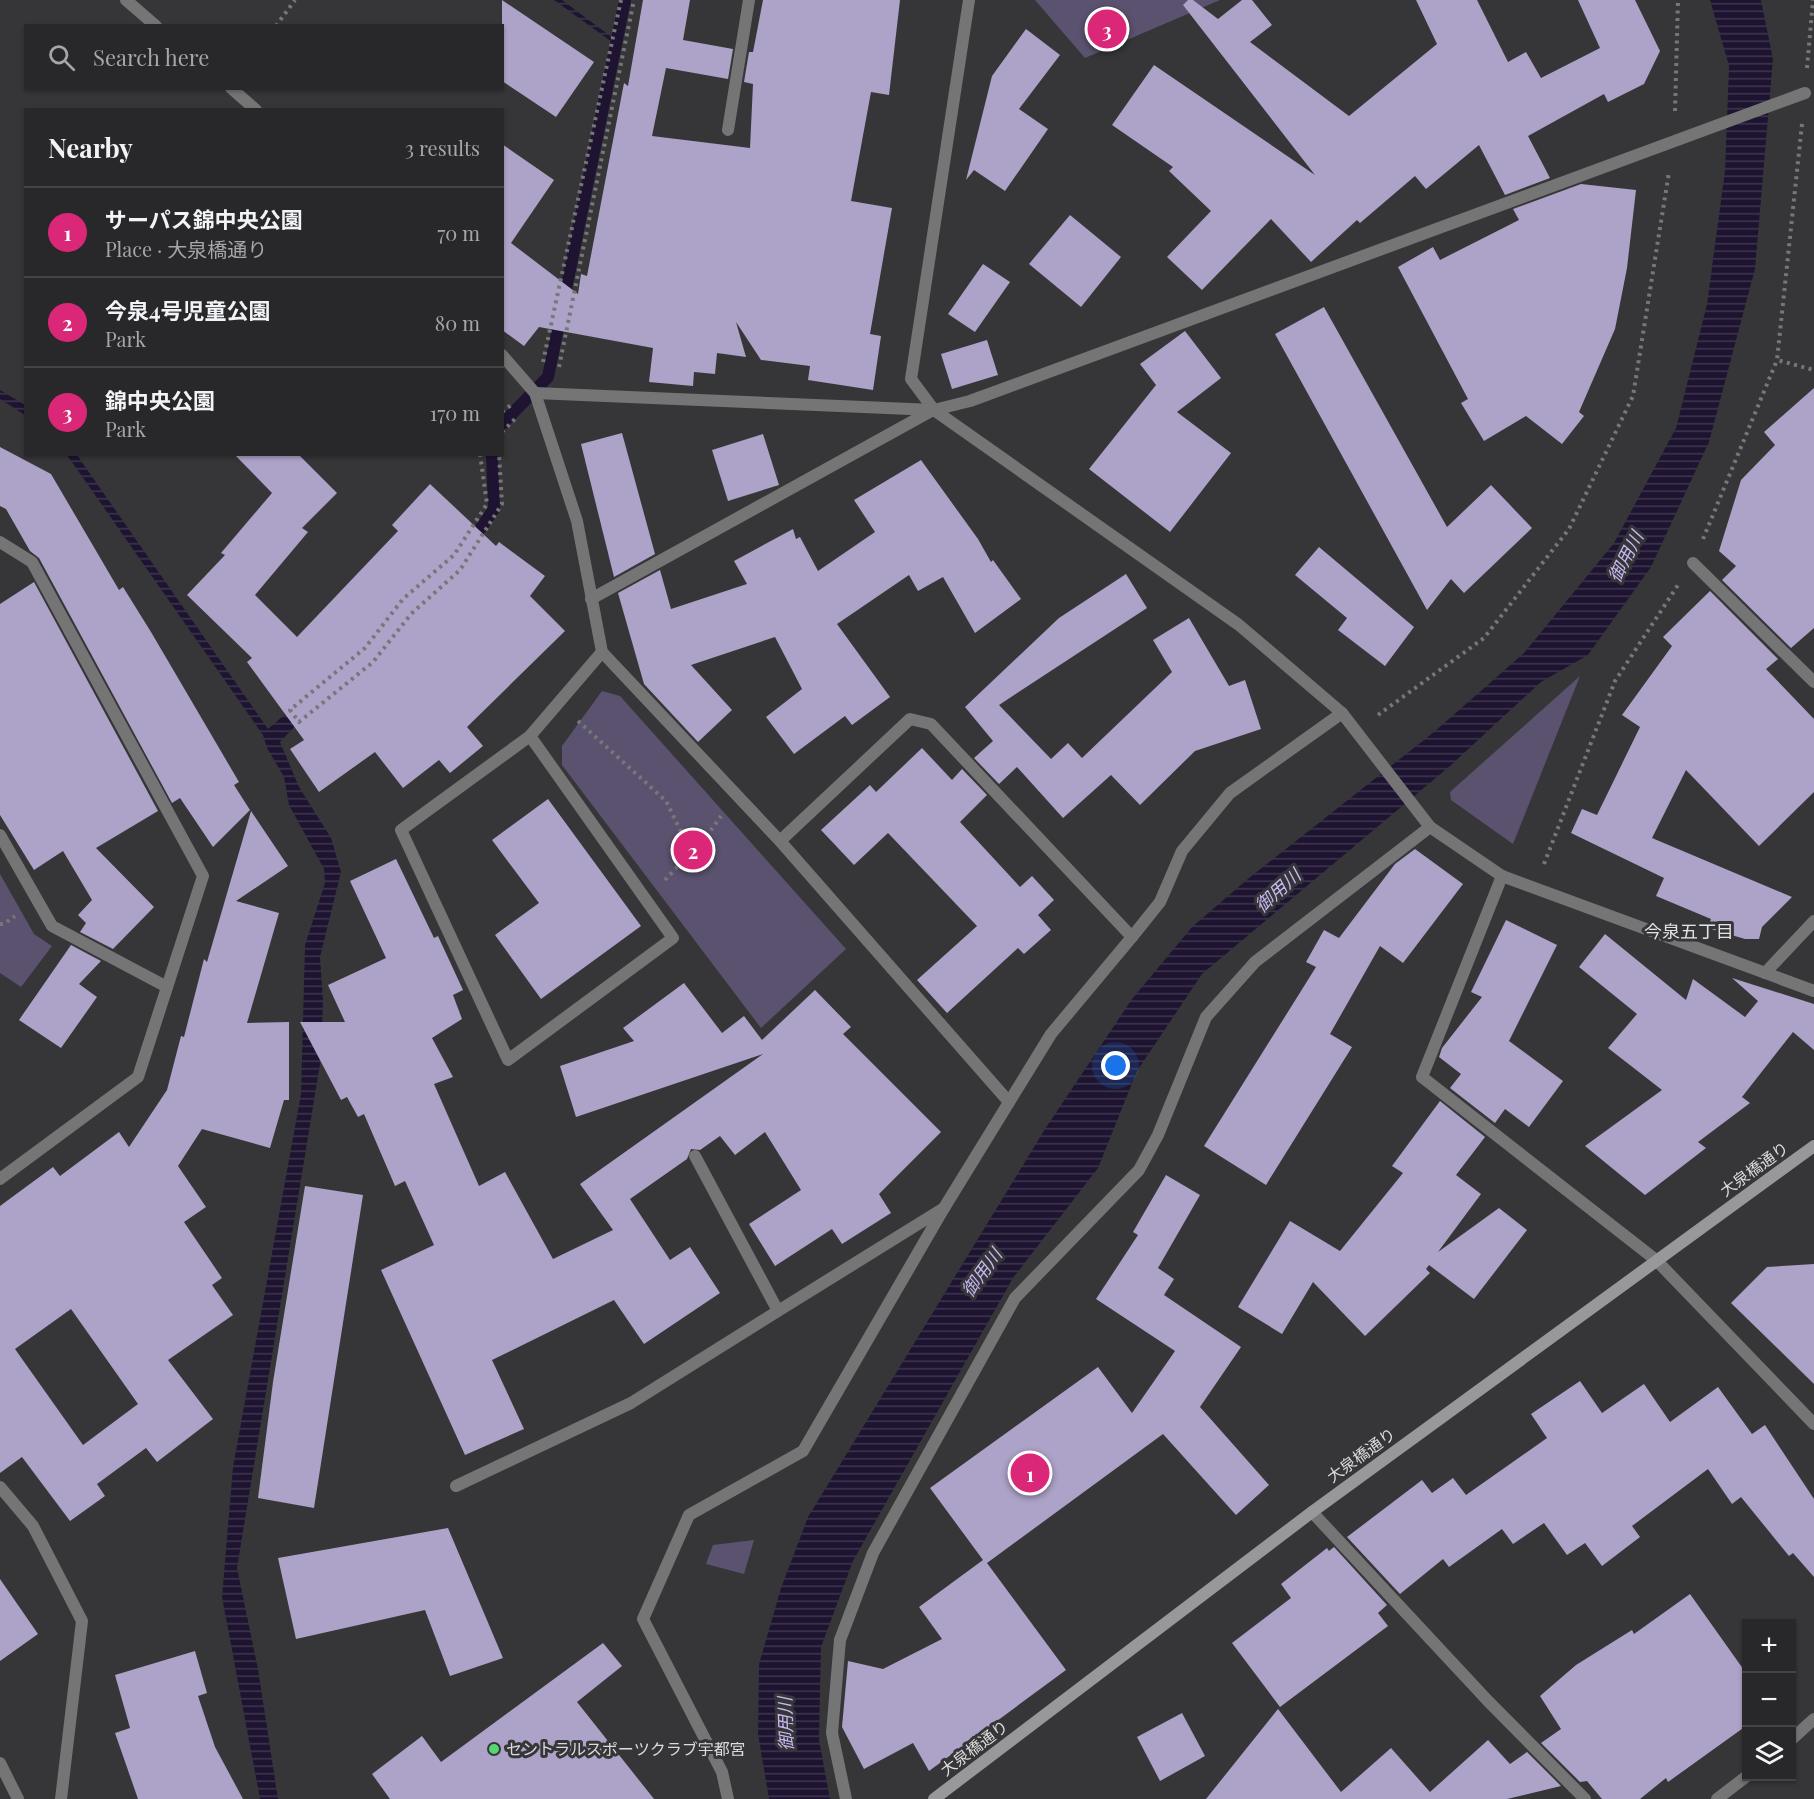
<!DOCTYPE html>
<meta charset="utf-8">
<style>
body{margin:0;font-family:"Playfair Display","Noto Sans JP",serif;background:#303033;color:#f1f3f6}
.controls{position:absolute;right:18px;bottom:18px;display:grid;overflow:hidden;border-radius:0px;box-shadow:0 2px 4px #0004}
.controls button{width:54px;height:54px;display:grid;place-items:center;padding:0;border:0;border-bottom:2px solid #444447;background:#28282b;color:#f1f3f6;font:30px sans-serif}
.you{position:absolute;left:1116px;top:1066px;width:21px;height:21px;margin:-15px;border:4px solid #fff;border-radius:50%;background:#1a73e8;box-shadow:0 0 0 9px #1a73e833}
.badge{display:grid;place-items:center;width:39px;height:39px;border-radius:50%;background:#db2777;color:#fff;font-size:20px;font-weight:700}
.pin{position:absolute;translate:-50% -50%;border:3px solid #fff;box-shadow:0 2px 6px #0006}
.list{margin:0;padding:0;list-style:none}
h2{display:flex;justify-content:space-between;align-items:center;height:78px;margin:0;padding:0 24px;font-size:26px}
h2 small{font-size:20px;font-weight:400;color:#a5a6a9}
.list li{display:grid;grid-template-columns:39px 1fr auto;gap:18px;align-items:center;box-sizing:border-box;height:90px;padding:0 24px;border-top:2px solid #444447}
.list b{display:block;font-size:22px;white-space:nowrap}
.list p{margin:0;font-size:20px;white-space:nowrap;color:#a5a6a9}
.list em{font-size:20px;font-style:normal;color:#a5a6a9}
.icon{flex:none;width:33px;height:33px;fill:none;stroke:currentColor;stroke-width:2;stroke-linecap:round;stroke-linejoin:round}
.map{position:relative;flex:none;width:1814px;height:1799px;overflow:hidden}
.search{position:absolute;background:#28282b;box-shadow:0 2px 4px #0004;left:24px;top:24px;width:480px;height:66px;display:flex;align-items:center;gap:15px;box-sizing:border-box;padding:0 21px;border-radius:0px;color:#a5a6a9;font-size:22px}
.panel{position:absolute;background:#28282b;box-shadow:0 2px 4px #0004;left:24px;top:108px;width:480px;height:348px;border-radius:0px}
.map>svg:first-child{display:block}
</style>
<div class="map">
<svg width="1814" height="1799" viewBox="0 0 1814 1799">
<defs>
<pattern id="water-rules" width="6" height="5" patternUnits="userSpaceOnUse" patternTransform="scale(1.5)"><rect width="6" height="5" fill="#1e1431"/><path d="M0 2.5h6" fill="none" stroke="#3e364e"/></pattern>
</defs>
<rect width="100%" height="100%" fill="#363639"/>
<!-- green -->
<g fill="#5b526f">
<path d="M 1035,0 L 1220,0 L 1085,58 Z"/>
<path d="M 1580,676 L 1513,844 L 1451,800 L 1450,792 Z"/>
<path d="M 602,691 L 620,696 L 846,949 L 761,1028 L 562,765 L 562,746 Z"/>
<path d="M 0,874 L 34,934 L 52,946 L 21,987 L 0,973 Z"/>
<path d="M 754,1540 L 744,1574 L 706,1564 L 713,1545 Z"/>
</g>
<!-- water -->
<g fill="url(#water-rules)">
<path d="M 554,0 L 562,0 L 613,38 L 612,42 Z"/>
<path d="M 1710,0 L 1761,0 L 1773,59 L 1755,269 L 1709,442 L 1651,567 L 1588,655 L 1541,682 L 1450,766 L 1202,974 L 1137,1071 L 1098,1168 L 1013,1278 L 853,1561 L 821,1647 L 819,1740 L 830,1799 L 769,1799 L 758,1734 L 759,1664 L 781,1588 L 808,1517 L 1045,1129 L 1132,999 L 1192,927 L 1249,878 L 1434,732 L 1524,653 L 1614,543 L 1676,428 L 1707,304 L 1725,171 L 1729,66 Z"/>
<path d="M 0,390 L 25,405 L 25,415 L 0,399 Z"/>
<path d="M 67,455 L 77,455 L 268,729 L 290,710 L 299,722 L 280,742 L 299,787 L 331,838 L 341,872 L 320,957 L 323,1000 L 321,1058 L 237,1568 L 258,1669 L 278,1799 L 260,1799 L 222,1597 L 233,1467 L 301,1094 L 305,945 L 325,883 L 324,869 L 289,805 L 284,777 L 267,748 L 263,735 Z"/>
</g>
<g fill="none" stroke-linecap="round" stroke-linejoin="round">
<!-- stream -->
<g stroke="#1e1431" stroke-width="12">
<path d="M 502,424 L 548,377 L 625,0"/>
<path d="M 471,542 L 494,509 L 492,454"/>
</g>
</g>
<!-- building -->
<g fill="#ada2c8" fill-rule="evenodd">
<path d="M 502,0 L 594,62 L 556,117 L 502,81 Z"/>
<path d="M 643,0 L 690,0 L 683,40 L 733,49 L 728,79 L 666,68 L 652,136 L 750,148 L 753,84 L 744,82 L 749,52 L 753,52 L 763,0 L 900,0 L 889,95 L 871,92 L 851,201 L 892,208 L 870,334 L 881,336 L 873,390 L 808,380 L 810,366 L 761,360 L 736,322 L 746,357 L 717,353 L 715,374 L 694,372 L 693,386 L 649,382 L 653,348 L 539,327 L 524,346 L 502,330 L 502,144 L 554,180 L 511,243 L 578,294 L 581,274 L 587,276 L 624,83 L 628,86 Z"/>
<path d="M 1188,0 L 1193,0 L 1218,19 L 1242,0 L 1252,0 L 1272,25 L 1250,42 L 1349,116 L 1437,44 L 1416,0 L 1477,0 L 1508,62 L 1526,52 L 1541,78 L 1600,48 L 1578,0 L 1635,0 L 1660,51 L 1644,84 L 1608,102 L 1604,94 L 1528,136 L 1550,178 L 1505,195 L 1479,145 L 1426,189 L 1415,176 L 1360,223 L 1357,220 L 1311,262 L 1271,219 L 1202,290 L 1167,257 L 1211,211 L 1169,171 L 1173,167 L 1112,125 L 1154,65 L 1315,175 L 1183,5 Z"/>
<path d="M 1026,29 L 1060,55 L 1019,109 L 1048,129 L 1005,191 L 974,170 L 966,180 L 992,76 Z"/>
<path d="M 1581,184 L 1636,190 L 1627,268 L 1615,329 L 1579,412 L 1584,416 L 1562,444 L 1526,416 L 1484,441 L 1461,403 L 1468,399 L 1398,267 L 1433,247 L 1440,260 L 1519,220 L 1513,209 Z"/>
<path d="M 1070,215 L 1121,257 L 1081,307 L 1029,264 Z"/>
<path d="M 983,264 L 1010,282 L 975,332 L 948,314 Z"/>
<path d="M 1324,307 L 1447,527 L 1491,485 L 1532,528 L 1464,593 L 1451,579 L 1427,610 L 1275,334 Z"/>
<path d="M 1185,331 L 1221,378 L 1177,412 L 1231,453 L 1170,532 L 1089,469 L 1156,385 L 1140,364 Z"/>
<path d="M 987,340 L 998,375 L 952,389 L 941,354 Z"/>
<path d="M 1814,388 L 1814,628 L 1791,648 L 1722,580 L 1736,566 L 1719,551 L 1741,480 L 1775,445 L 1764,432 Z"/>
<path d="M 622,433 L 655,554 L 614,577 L 581,444 Z"/>
<path d="M 763,434 L 779,485 L 728,501 L 712,450 Z"/>
<path d="M 0,447 L 51,474 L 119,590 L 123,587 L 151,632 L 239,782 L 234,785 L 250,810 L 213,847 L 180,798 L 172,803 L 39,558 L 30,551 L 6,509 L 0,506 Z"/>
<path d="M 234,454 L 298,454 L 337,493 L 302,528 L 308,532 L 255,595 L 297,637 L 398,531 L 392,525 L 430,484 L 496,546 L 499,542 L 545,576 L 530,596 L 565,631 L 467,727 L 483,746 L 450,773 L 439,760 L 403,788 L 375,752 L 319,792 L 290,749 L 304,740 L 247,662 L 252,658 L 187,595 L 225,555 L 221,553 L 272,493 Z"/>
<path d="M 921,460 L 978,539 L 991,562 L 993,560 L 1021,599 L 975,633 L 943,577 L 918,591 L 909,575 L 837,624 L 890,697 L 852,725 L 845,716 L 794,754 L 766,717 L 802,689 L 775,637 L 691,665 L 732,710 L 698,742 L 644,684 L 618,593 L 660,570 L 671,609 L 747,584 L 734,561 L 793,529 L 796,539 L 800,537 L 818,571 L 875,532 L 854,500 Z"/>
<path d="M 1319,547 L 1414,627 L 1385,666 L 1338,630 L 1347,618 L 1295,575 Z"/>
<path d="M 1126,574 L 1147,608 L 999,705 L 1051,759 L 1068,743 L 1082,758 L 1172,672 L 1153,640 L 1189,618 L 1229,686 L 1245,680 L 1261,729 L 1195,751 L 1140,805 L 1111,775 L 1063,818 L 1017,767 L 999,784 L 974,758 L 993,741 L 965,707 L 1059,618 Z"/>
<path d="M 34,582 L 158,811 L 96,848 L 154,907 L 113,949 L 80,932 L 86,923 L 78,915 L 92,900 L 63,851 L 34,870 L 0,815 L 0,604 Z"/>
<path d="M 1710,591 L 1778,659 L 1766,669 L 1814,719 L 1814,792 L 1759,846 L 1686,770 L 1652,838 L 1792,897 L 1762,927 L 1759,939 L 1745,939 L 1708,928 L 1711,919 L 1656,896 L 1664,878 L 1571,833 L 1582,809 L 1597,815 L 1640,727 L 1622,715 L 1672,646 L 1663,637 Z"/>
<path d="M 922,748 L 952,780 L 962,769 L 987,795 L 960,822 L 1020,887 L 1032,876 L 1054,900 L 1038,915 L 1051,930 L 1024,954 L 1018,948 L 947,1013 L 917,980 L 977,926 L 888,833 L 854,865 L 821,830 L 870,785 L 876,792 Z"/>
<path d="M 548,799 L 641,926 L 541,999 L 495,935 L 539,903 L 492,840 Z"/>
<path d="M 251,811 L 288,866 L 236,901 L 279,913 L 247,1023 L 289,1022 L 289,1100 L 284,1100 L 270,1148 L 202,1129 L 178,1166 L 206,1207 L 184,1222 L 222,1278 L 212,1285 L 233,1315 L 168,1360 L 213,1419 L 157,1462 L 146,1448 L 97,1484 L 105,1496 L 70,1521 L 22,1457 L 0,1473 L 0,1206 L 53,1167 L 60,1176 L 119,1132 L 129,1147 L 167,1090 L 181,1036 L 184,1037 L 204,959 L 207,962 ZM 71,1309 L 138,1404 L 83,1445 L 15,1349 Z"/>
<path d="M 1415,849 L 1463,884 L 1403,963 L 1380,946 L 1330,1034 L 1352,1047 L 1266,1185 L 1204,1146 L 1316,967 L 1306,962 L 1324,930 L 1339,938 L 1395,864 Z"/>
<path d="M 396,859 L 434,938 L 438,936 L 463,990 L 453,995 L 462,1019 L 432,1038 L 453,1077 L 434,1084 L 479,1186 L 505,1172 L 553,1259 L 613,1230 L 580,1184 L 763,1054 L 576,1117 L 560,1066 L 634,1041 L 623,1028 L 684,983 L 722,1033 L 744,1016 L 762,1040 L 815,990 L 851,1027 L 843,1034 L 941,1132 L 879,1194 L 891,1213 L 842,1244 L 832,1229 L 775,1266 L 749,1224 L 801,1190 L 765,1132 L 735,1155 L 720,1136 L 700,1150 L 691,1149 L 687,1159 L 630,1199 L 670,1260 L 690,1247 L 720,1293 L 644,1344 L 614,1300 L 492,1360 L 524,1429 L 465,1455 L 381,1270 L 434,1245 L 405,1181 L 395,1186 L 364,1114 L 358,1117 L 347,1097 L 341,1100 L 300,1022 L 345,1022 L 328,985 L 386,958 L 350,881 Z"/>
<path d="M 1506,920 L 1557,945 L 1509,1041 L 1563,1081 L 1529,1127 L 1505,1109 L 1495,1123 L 1450,1088 L 1461,1074 L 1439,1057 L 1442,1048 L 1482,997 L 1471,992 Z"/>
<path d="M 1605,934 L 1686,1000 L 1693,979 L 1745,1017 L 1758,1001 L 1732,978 L 1814,1004 L 1814,1050 L 1793,1032 L 1742,1097 L 1750,1103 L 1698,1142 L 1706,1148 L 1645,1195 L 1585,1146 L 1662,1090 L 1608,1048 L 1637,1014 L 1579,967 Z"/>
<path d="M 71,945 L 101,961 L 79,984 L 97,997 L 61,1048 L 19,1020 Z"/>
<path d="M 1440,1101 L 1485,1137 L 1456,1175 L 1481,1194 L 1438,1252 L 1499,1208 L 1527,1230 L 1474,1299 L 1429,1265 L 1426,1269 L 1430,1273 L 1365,1336 L 1313,1282 L 1282,1334 L 1238,1307 L 1290,1221 L 1340,1251 L 1403,1173 L 1392,1166 Z"/>
<path d="M 1166,1175 L 1200,1195 L 1158,1268 L 1174,1279 L 1164,1295 L 1241,1347 L 1200,1407 L 1269,1485 L 1236,1515 L 1163,1434 L 987,1563 L 1066,1670 L 929,1771 L 913,1743 L 864,1769 L 842,1727 L 848,1661 L 883,1669 L 942,1639 L 919,1607 L 983,1560 L 930,1488 L 1098,1367 L 1132,1413 L 1175,1351 L 1096,1299 L 1138,1235 L 1133,1232 Z"/>
<path d="M 305,1186 L 363,1195 L 314,1508 L 258,1498 L 273,1382 Z"/>
<path d="M 1814,1264 L 1814,1384 L 1731,1303 L 1767,1267 Z"/>
<path d="M 1580,1381 L 1602,1413 L 1644,1384 L 1670,1422 L 1718,1387 L 1752,1434 L 1765,1425 L 1814,1499 L 1814,1577 L 1793,1553 L 1789,1556 L 1741,1497 L 1732,1504 L 1708,1469 L 1632,1526 L 1640,1537 L 1602,1566 L 1585,1543 L 1567,1555 L 1544,1523 L 1513,1544 L 1502,1529 L 1449,1567 L 1443,1559 L 1400,1594 L 1347,1537 L 1422,1480 L 1432,1493 L 1453,1478 L 1466,1495 L 1547,1438 L 1531,1414 Z"/>
<path d="M 448,1528 L 503,1658 L 450,1676 L 425,1610 L 296,1639 L 278,1558 Z"/>
<path d="M 1334,1547 L 1387,1605 L 1378,1613 L 1388,1626 L 1280,1707 L 1232,1643 L 1291,1598 L 1281,1584 L 1327,1548 L 1329,1551 Z"/>
<path d="M 0,1579 L 38,1634 L 0,1661 Z"/>
<path d="M 1690,1594 L 1746,1673 L 1746,1726 L 1668,1782 L 1666,1778 L 1640,1799 L 1602,1799 L 1587,1781 L 1580,1782 L 1541,1743 L 1561,1729 L 1540,1696 L 1576,1665 L 1632,1630 L 1634,1634 Z"/>
<path d="M 603,1643 L 622,1666 L 577,1702 L 654,1799 L 390,1799 L 372,1774 L 422,1736 L 441,1762 Z"/>
<path d="M 195,1651 L 207,1693 L 198,1696 L 215,1747 L 243,1799 L 138,1799 L 115,1733 L 130,1728 L 115,1675 Z"/>
<path d="M 1278,1709 L 1341,1792 L 1391,1748 L 1430,1792 L 1488,1740 L 1510,1764 L 1527,1752 L 1561,1786 L 1507,1799 L 1206,1799 Z"/>
<path d="M 1182,1713 L 1205,1756 L 1160,1781 L 1137,1737 Z"/>
</g>
<g fill="none" stroke-linecap="round" stroke-linejoin="round">
<!-- path -->
<g stroke="#77777a" stroke-width="4" stroke-dasharray="3 4.5" stroke-linecap="butt">
<path d="M 276,26 L 295,0"/>
<path d="M 1807,68 L 1813,0"/>
<path d="M 1675,111 L 1678,0"/>
<path d="M 1802,124 L 1777,360 L 1814,370"/>
<path d="M 543,362 L 621,0"/>
<path d="M 559,367 L 634,0"/>
<path d="M 502,412 L 511,405"/>
<path d="M 502,432 L 515,419"/>
<path d="M 480,454 L 487,504 L 454,555 L 403,599 L 365,648 L 290,710 L 299,722 L 373,662 L 411,614 L 460,570 L 502,504 L 499,454"/>
<path d="M 1703,539 L 1777,360"/>
<path d="M 1378,715 L 1484,638 L 1569,529 L 1633,396 L 1669,172"/>
<path d="M 578,721 L 666,801 L 691,852"/>
<path d="M 1544,864 L 1615,681 L 1678,585"/>
<path d="M 665,880 L 709,833 L 721,816"/>
<path d="M 0,924 L 4,924 L 15,916"/>
</g>
<!-- lane -->
<g stroke="#757576" stroke-width="12">
<path d="M 1693,563 L 1814,682"/>
<path d="M 1765,973 L 1814,921"/>
<path d="M 1312,1512 L 1488,1701 L 1585,1799"/>
<path d="M 1792,1739 L 1814,1719"/>
<path d="M 846,1799 L 832,1733 L 840,1640 L 873,1553 L 1015,1298 L 1139,1170 L 1158,1135 L 1206,1017 L 1255,962 L 1430,827"/>
<path d="M 1717,1799 L 1747,1776"/>
</g>
<!-- street -->
<g stroke="#757576" stroke-width="12">
<path d="M 126,0 L 156,26"/>
<path d="M 969,0 L 911,379 L 934,410 L 1239,625 L 1342,713"/>
<path d="M 231,88 L 256,110"/>
<path d="M 728,130 L 749,0"/>
<path d="M 502,355 L 535,393 L 577,521 L 602,652 L 780,841 L 1009,1102"/>
<path d="M 535,393 L 934,410 L 970,401 L 1805,93"/>
<path d="M 0,542 L 32,562 L 203,876 L 138,1077 L 0,1179"/>
<path d="M 591,599 L 933,410"/>
<path d="M 530,736 L 673,938 L 508,1060 L 401,830 L 530,736 L 602,652"/>
<path d="M 0,835 L 52,926 L 167,987"/>
<path d="M 780,841 L 910,719 L 931,724 L 1132,937 L 1160,902 L 1182,851 L 1230,793 L 1342,713 L 1430,827 L 1502,876 L 1422,1077 L 1656,1260 L 1814,1424"/>
<path d="M 1502,876 L 1814,991"/>
<path d="M 695,1156 L 778,1311 L 944,1208 L 1051,1034 L 1132,937"/>
<path d="M 456,1486 L 631,1403 L 778,1311"/>
<path d="M 0,1487 L 33,1526 L 82,1621 L 61,1799"/>
<path d="M 0,1763 L 18,1799"/>
<path d="M 728,1799 L 722,1772 L 643,1619 L 689,1515 L 803,1451 L 944,1208"/>
</g>
<!-- secondary -->
<path stroke="#98979a" stroke-width="12" d="M 934,1799 L 1312,1512 L 1814,1146"/>
</g>
<!-- markers -->
<circle fill="#55d672" stroke="#363639" stroke-width="2" cx="494" cy="1749" r="6"/>
<g text-anchor="middle" stroke-width="6" stroke-linejoin="round" paint-order="stroke">
<!-- street labels -->
<g font-size="16" fill="#dbdadc" stroke="#363639">
<text transform="translate(1754 1169) rotate(-36)" y="6">大泉橋通り</text>
<text transform="translate(1361 1455) rotate(-36)" y="6">大泉橋通り</text>
<text transform="translate(974 1748) rotate(-37)" y="6">大泉橋通り</text>
</g>
<!-- poi labels -->
<g font-size="16" fill="#dbdadc" stroke="#363639" text-anchor="start">
<text x="506" y="1755">セントラルスポーツクラブ宇都宮</text>
</g>
<!-- water labels -->
<g font-size="18" font-style="italic" fill="#c9b7f3" stroke="#363639">
<text transform="translate(1626 557) rotate(-63)" y="6">御用川</text>
<text transform="translate(1278 891) rotate(-42)" y="6">御用川</text>
<text transform="translate(982 1273) rotate(-54)" y="6">御用川</text>
<text transform="translate(786 1724) rotate(-92)" y="6">御用川</text>
</g>
<!-- neighbourhood labels -->
<g font-size="18" fill="#e3e2e6" stroke="#363639">
<text x="1689" y="938">今泉五丁目</text>
</g>
</g>
</svg>
<div class="controls">
<button>+</button>
<button>−</button>
<button><svg class="icon" aria-label="layers" viewBox="0 0 24 24"><path d="M12 4l9 5-9 5-9-5zM3 14l9 5 9-5"/></svg></button>
</div>
<div class="you"></div>
<div class="pin badge" style="left:1030px;top:1473px">1</div>
<div class="pin badge" style="left:693px;top:850px">2</div>
<div class="pin badge" style="left:1107px;top:29px">3</div>
<div class="search"><svg class="icon" aria-label="search" viewBox="0 0 24 24"><circle cx="10" cy="10" r="6"/><path d="M15 15l6 6"/></svg>Search here</div>
<section class="panel">
<h2>Nearby<small>3 results</small></h2>
<ul class="list">
<li><span class="badge">1</span><div><b>サーパス錦中央公園</b><p>Place · 大泉橋通り</p></div><em>70 m</em></li>
<li><span class="badge">2</span><div><b>今泉4号児童公園</b><p>Park</p></div><em>80 m</em></li>
<li><span class="badge">3</span><div><b>錦中央公園</b><p>Park</p></div><em>170 m</em></li>
</ul>
</section>
</div>
